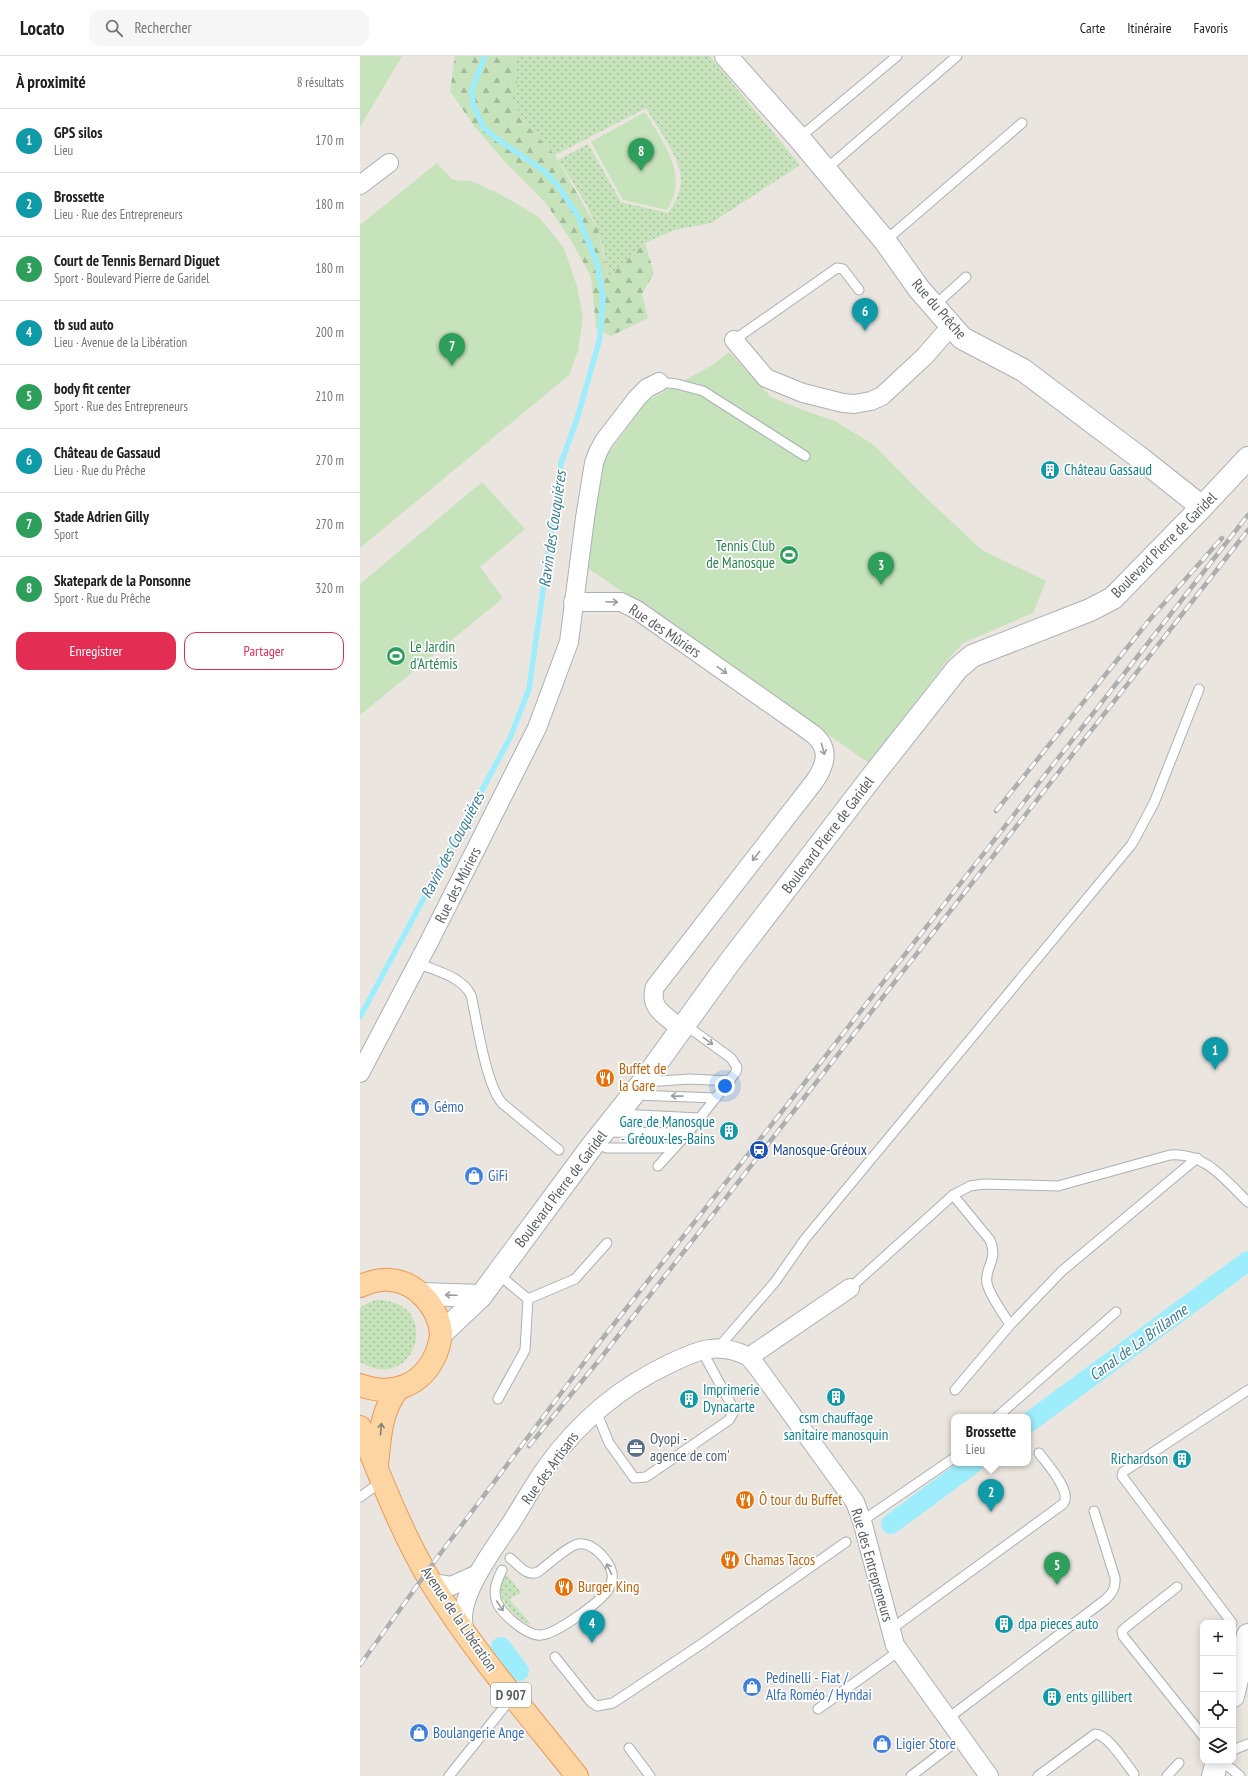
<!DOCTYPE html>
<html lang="fr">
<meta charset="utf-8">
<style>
body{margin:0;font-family:"PT Sans Narrow",sans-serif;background:#f6f6f6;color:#202124}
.controls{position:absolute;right:12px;bottom:12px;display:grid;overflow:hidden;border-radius:8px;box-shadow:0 2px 10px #0003}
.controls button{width:36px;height:36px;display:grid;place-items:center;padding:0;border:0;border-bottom:1px solid #e0e0e0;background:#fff;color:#202124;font:20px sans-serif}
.you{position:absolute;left:365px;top:1030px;width:14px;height:14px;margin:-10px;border:3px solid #fff;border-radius:50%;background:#1a73e8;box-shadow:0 0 0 6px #1a73e833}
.badge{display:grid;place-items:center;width:26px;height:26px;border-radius:50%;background:#e32d52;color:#fff;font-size:13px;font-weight:700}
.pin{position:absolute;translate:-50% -33px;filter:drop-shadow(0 1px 2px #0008)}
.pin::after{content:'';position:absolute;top:21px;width:14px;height:12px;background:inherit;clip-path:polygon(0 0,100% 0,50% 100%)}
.popup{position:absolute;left:591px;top:1358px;width:80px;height:52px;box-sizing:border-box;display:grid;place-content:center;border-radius:8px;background:#fff;filter:drop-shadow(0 1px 3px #0005);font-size:13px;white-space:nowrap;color:#757577}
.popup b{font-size:15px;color:#202124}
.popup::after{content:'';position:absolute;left:50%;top:100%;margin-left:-8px;border:8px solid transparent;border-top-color:#fff}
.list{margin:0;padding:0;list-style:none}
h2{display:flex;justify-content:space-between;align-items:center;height:52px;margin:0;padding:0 16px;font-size:17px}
h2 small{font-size:13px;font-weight:400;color:#757577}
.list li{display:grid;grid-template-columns:26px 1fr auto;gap:12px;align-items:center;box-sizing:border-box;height:64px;padding:0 16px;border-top:1px solid #e0e0e0}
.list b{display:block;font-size:15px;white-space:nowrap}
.list p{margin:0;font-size:13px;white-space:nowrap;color:#757577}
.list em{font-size:13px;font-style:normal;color:#757577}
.actions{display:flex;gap:8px;padding:12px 16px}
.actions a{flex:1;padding:9px 0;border:1px solid #e32d52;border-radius:12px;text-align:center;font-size:14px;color:#e32d52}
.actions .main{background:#e32d52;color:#fff}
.icon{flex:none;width:22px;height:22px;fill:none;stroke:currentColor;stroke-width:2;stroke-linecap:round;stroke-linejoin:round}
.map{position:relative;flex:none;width:888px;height:1720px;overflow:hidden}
header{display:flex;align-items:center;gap:24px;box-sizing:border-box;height:56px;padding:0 20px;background:#fff;border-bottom:1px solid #e0e0e0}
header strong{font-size:19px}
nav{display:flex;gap:22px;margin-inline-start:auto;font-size:14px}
.search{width:280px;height:36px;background:#f6f6f6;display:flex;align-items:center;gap:10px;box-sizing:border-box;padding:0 14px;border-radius:12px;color:#757577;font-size:15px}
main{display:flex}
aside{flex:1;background:#fff}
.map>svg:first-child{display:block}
</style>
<header>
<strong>Locato</strong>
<div class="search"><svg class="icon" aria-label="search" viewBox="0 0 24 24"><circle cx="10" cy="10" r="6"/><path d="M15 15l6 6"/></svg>Rechercher</div>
<nav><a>Carte</a><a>Itinéraire</a><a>Favoris</a></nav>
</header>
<main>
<aside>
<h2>À proximité<small>8 résultats</small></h2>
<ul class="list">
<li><span class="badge" style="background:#0f9aa8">1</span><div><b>GPS silos</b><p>Lieu</p></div><em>170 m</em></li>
<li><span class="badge" style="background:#0f9aa8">2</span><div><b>Brossette</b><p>Lieu · Rue des Entrepreneurs</p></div><em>180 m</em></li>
<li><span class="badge" style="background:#2e9e5b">3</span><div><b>Court de Tennis Bernard Diguet</b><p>Sport · Boulevard Pierre de Garidel</p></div><em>180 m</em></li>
<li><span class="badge" style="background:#0f9aa8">4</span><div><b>tb sud auto</b><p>Lieu · Avenue de la Libération</p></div><em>200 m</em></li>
<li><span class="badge" style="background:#2e9e5b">5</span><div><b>body fit center</b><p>Sport · Rue des Entrepreneurs</p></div><em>210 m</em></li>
<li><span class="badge" style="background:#0f9aa8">6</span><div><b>Château de Gassaud</b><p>Lieu · Rue du Prêche</p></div><em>270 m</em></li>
<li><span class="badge" style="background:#2e9e5b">7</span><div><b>Stade Adrien Gilly</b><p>Sport</p></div><em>270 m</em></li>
<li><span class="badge" style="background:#2e9e5b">8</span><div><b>Skatepark de la Ponsonne</b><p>Sport · Rue du Prêche</p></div><em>320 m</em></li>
</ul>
<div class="actions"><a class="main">Enregistrer</a><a>Partager</a></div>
</aside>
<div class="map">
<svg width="888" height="1720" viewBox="0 0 888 1720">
<defs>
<pattern id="grass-dots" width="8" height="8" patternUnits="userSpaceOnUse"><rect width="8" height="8" fill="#c6e3bc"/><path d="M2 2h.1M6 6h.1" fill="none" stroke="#a4bb9c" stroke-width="1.8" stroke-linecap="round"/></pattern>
<pattern id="forest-firs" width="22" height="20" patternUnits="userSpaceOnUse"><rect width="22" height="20" fill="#c6e3bc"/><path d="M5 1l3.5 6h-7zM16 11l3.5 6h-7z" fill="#a4bb9c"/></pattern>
</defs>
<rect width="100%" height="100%" fill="#ebe5df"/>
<!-- grass -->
<g fill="url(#grass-dots)">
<path d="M 153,0 L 350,0 L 440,109 L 351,167 L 314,174 L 285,187 L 248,221 C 245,205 243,188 237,173 C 228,148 213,126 198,104 L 228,88 L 261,146 L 308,157 C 314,149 321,135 321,125 C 323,106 296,69 286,52 L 195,99 L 162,64 L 152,41 Z"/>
<path d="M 15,1244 C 84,1242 58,1340 0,1306 L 0,1252 L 4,1249 Z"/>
<path d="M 147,1519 L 161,1537 L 149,1543 L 171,1568 C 161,1567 146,1551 142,1542 C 141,1538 141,1533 140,1529 Z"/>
</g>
<!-- forest -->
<path fill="url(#forest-firs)" d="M 95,0 L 156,0 L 157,27 L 152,41 L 162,64 L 195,99 L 238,174 L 248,221 L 285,187 L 294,217 L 282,238 L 288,262 L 251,280 L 236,272 L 231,221 L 212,186 L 185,146 L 144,105 L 114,70 L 90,35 Z"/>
<!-- pitch -->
<g fill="#c6e3bc">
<path d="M 0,0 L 42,0 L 0,71 Z"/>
<path d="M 285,56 C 303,87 330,119 307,154 L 263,144 L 231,86 Z"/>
<path d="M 77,107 L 93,124 L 111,125 L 138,137 L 179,161 L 204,192 L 217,230 L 223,261 L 218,295 L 209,319 L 0,492 L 0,169 Z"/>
<path d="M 369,296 L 411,341 L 443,354 L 475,365 L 514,389 L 563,439 L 622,494 L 686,525 L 673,557 L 603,587 L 586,606 L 509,707 L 225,510 L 241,407 L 287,345 L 354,308 Z"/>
<path d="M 122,426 L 165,473 L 120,511 L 143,542 L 0,659 L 0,528 Z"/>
</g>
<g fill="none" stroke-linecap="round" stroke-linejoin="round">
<!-- stream -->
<path stroke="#9eedfc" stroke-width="5.5" d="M 0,961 L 150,682 L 169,633 L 201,407 L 217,363 L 237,293 L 240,281 L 243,240 L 237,208 L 218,160 L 198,130 L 184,115 L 136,82 L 124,72 L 113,49 L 112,33 L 125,0"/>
<!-- canal -->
<g stroke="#9eedfc" stroke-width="20">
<path d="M 668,1367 L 888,1205"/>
<path d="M 531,1468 L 614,1407"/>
<path d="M 141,1591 L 159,1615"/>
</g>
<defs>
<g id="lane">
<path d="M 439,82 L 537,0"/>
<path d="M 465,114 L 597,0"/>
<path d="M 525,185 L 662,67"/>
<path d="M 574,250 L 606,221"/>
<path d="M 374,284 L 477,212 L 483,213 L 499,234"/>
<path d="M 299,326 L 317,328 L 343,335 L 445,400"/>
<path d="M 57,907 C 76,915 101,920 111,939 C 117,965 126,1031 143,1048 L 199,1094"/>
<path d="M 285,1026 L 330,1023 L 370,1025"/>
<path d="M 275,1039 L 356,1042"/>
<path d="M 259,1058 L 339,1062"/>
<path d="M 245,1076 L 328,1077"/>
<path d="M 237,1084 L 246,1092 L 301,1092 L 315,1090"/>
<path d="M 298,1110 L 328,1077 L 376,1016 L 377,1011 L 371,1002 L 324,968"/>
<path d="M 593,1139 L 630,1184 C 639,1204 624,1211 627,1227 C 629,1239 644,1258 650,1269 L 702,1215 L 837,1102"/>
<path d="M 138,1218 L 168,1243 L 165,1294 L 138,1343"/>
<path d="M 490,1232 L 593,1139 L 610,1130 L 624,1128 L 698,1130 L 810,1099 C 845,1096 865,1124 888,1146"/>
<path d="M 168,1243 L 215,1223 L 247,1187"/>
<path d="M 358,1292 L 415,1226 L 445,1183 L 772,788 L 794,747 L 839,633"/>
<path d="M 595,1334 L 650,1269"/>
<path d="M 236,1355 L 249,1387 L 272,1419 L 274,1422 L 286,1421 L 369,1364 L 373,1357 L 372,1350 L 342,1295"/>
<path d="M 637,1361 L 756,1256"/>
<path d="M 0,1441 L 21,1426"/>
<path d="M 502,1465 L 594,1402"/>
<path d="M 142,1514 C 138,1523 133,1532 136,1543 C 138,1556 168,1581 181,1579 C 196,1578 239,1547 248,1534 C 251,1529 253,1523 252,1517 C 249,1504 232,1485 218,1488 C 206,1491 188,1509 178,1516 C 166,1521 159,1509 150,1502"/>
<path d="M 817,1531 L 765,1572 L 762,1575 L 763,1580 L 843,1680"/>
<path d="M 872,1567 L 762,1420 L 763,1416 L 888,1334"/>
<path d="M 530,1574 L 703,1448 C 713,1436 687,1408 679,1397"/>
<path d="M 195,1601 L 231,1646 L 237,1650 L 253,1647 L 343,1587 L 486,1486"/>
<path d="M 458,1653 L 539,1595"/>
<path d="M 587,1663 L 745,1544 C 752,1538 756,1532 755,1522 L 734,1455"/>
<path d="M 269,1692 L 290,1720"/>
<path d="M 873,1694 L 888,1688"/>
<path d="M 862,1705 L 880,1720"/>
<path d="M 89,1720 L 153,1640"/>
<path d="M 551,1720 L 601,1682"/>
<path d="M 678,1720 L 735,1678 C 748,1678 766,1708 774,1718"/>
<path d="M 807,1720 L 819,1707"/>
</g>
<g id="street">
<path d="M 0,129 L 29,107"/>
<path d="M 374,284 L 406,322 L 443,337 L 483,347 L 494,348 L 511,345 L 522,340 L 565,300 L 591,270"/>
<path d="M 213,546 L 261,546 L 277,554 L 453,678 C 471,693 466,709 454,726 L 295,931 C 288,953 307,960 321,973"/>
<path d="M 0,1017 L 69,886 L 177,672 L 209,586 L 225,462 L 234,407 L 238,396 L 244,385 L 277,342 L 287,332 L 299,326"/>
<path d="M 389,1301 L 398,1312 L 495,1446 L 502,1465 L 535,1589 L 629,1720"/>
<path d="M 72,1527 L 91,1530 L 118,1518"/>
<path d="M 105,1579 C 105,1574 103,1569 103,1564 C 102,1534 135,1491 151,1467 C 163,1448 174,1428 187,1410 C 219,1366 260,1331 309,1308 C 338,1294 358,1285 389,1301 L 490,1232"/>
</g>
<g id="secondary">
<path d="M 366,0 L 439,82 L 525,185 L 559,233 L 602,282 L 663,314 L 784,405 L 842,451"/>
<path d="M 62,1238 L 121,1240"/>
<path d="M 81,1278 L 121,1240 L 232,1090 L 283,1026 L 369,907 L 511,722 L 597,613 L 612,600 L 730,554 L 753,542 L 842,451 L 888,402"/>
<path d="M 873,1640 L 888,1579"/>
<path d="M 853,1720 L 857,1705"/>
</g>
<g id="primary">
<path d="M 0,1230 C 10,1226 19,1223 30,1224 C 57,1226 78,1251 81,1277 C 81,1284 78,1292 76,1298 C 62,1330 32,1341 0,1329"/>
<path d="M 0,1371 C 22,1425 42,1478 72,1528 C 115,1597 167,1657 217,1720"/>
<path d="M 17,1409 C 20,1382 20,1356 38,1333"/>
</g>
</defs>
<!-- lane casing -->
<use href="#lane" stroke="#abb0b2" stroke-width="11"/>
<!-- street casing -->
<use href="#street" stroke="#abb0b2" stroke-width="20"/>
<!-- secondary casing -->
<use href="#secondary" stroke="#acb2b5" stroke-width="24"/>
<!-- primary casing -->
<use href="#primary" stroke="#ec9957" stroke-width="24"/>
<!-- lane -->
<use href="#lane" stroke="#fff" stroke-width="9"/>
<!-- street -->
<use href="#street" stroke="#fff" stroke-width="18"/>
<!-- secondary -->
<use href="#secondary" stroke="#fff" stroke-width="22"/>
<!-- primary -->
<use href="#primary" stroke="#fcd5a3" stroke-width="22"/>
<defs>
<g id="rail">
<path d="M 636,755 L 791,562 L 862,482"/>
<path d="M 169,1390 L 240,1303 L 888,474"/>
<path d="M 0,1609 L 77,1502 L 235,1292 L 450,1020 L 888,459"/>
</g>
</defs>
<!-- rail casing -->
<use href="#rail" stroke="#adaeae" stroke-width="4.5"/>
<!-- rail -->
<use href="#rail" stroke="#fff" stroke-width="3" stroke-dasharray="9" stroke-linecap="butt"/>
</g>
<!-- one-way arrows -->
<defs><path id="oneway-shaft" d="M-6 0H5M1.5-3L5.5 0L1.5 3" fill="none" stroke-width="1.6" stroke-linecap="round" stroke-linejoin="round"/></defs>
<g stroke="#9b9ea0">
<use href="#oneway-shaft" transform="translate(252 546) rotate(2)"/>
<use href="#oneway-shaft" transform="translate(362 614) rotate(35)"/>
<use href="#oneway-shaft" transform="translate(463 693) rotate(74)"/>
<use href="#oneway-shaft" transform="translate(396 800) rotate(128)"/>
<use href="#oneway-shaft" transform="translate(348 985) rotate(36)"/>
<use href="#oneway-shaft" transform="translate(317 1040) rotate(-179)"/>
<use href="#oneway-shaft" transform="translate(91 1239) rotate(-178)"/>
<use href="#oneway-shaft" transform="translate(249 1513) rotate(-116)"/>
<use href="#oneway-shaft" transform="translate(140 1550) rotate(56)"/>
</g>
<use stroke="#898274" href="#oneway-shaft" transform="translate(21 1373) rotate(-85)"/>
<!-- icons -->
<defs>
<symbol id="building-disc" viewBox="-11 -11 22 22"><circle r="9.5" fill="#0f9aa8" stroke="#fff"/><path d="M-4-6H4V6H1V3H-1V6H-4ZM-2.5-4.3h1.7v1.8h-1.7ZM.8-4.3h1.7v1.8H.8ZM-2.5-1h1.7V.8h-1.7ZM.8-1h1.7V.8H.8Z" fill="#fff"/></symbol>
<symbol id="stadium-disc" viewBox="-11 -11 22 22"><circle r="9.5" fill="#2e9e5b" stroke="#fff"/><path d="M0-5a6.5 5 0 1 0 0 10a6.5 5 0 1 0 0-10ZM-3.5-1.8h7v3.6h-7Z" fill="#fff"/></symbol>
<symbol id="restaurant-disc" viewBox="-11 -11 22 22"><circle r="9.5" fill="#e8710a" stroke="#fff"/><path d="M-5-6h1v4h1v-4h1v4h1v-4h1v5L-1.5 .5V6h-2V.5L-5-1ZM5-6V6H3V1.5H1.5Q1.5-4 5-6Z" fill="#fff"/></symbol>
<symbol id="shop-disc" viewBox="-11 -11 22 22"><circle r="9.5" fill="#3f7fe0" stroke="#fff"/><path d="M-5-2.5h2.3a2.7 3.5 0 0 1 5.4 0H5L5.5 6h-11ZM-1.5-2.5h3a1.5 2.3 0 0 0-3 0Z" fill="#fff"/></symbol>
<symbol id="station-disc" viewBox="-11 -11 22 22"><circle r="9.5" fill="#1a4fb4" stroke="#fff"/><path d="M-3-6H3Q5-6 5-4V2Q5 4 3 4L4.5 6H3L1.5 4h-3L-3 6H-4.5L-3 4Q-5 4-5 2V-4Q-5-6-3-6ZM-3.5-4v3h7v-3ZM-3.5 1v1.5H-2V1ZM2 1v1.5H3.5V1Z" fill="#fff"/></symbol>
<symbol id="office-disc" viewBox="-11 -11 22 22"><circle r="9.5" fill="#5c6f8a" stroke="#fff"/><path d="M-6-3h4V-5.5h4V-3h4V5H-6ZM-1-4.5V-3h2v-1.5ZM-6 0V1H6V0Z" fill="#fff"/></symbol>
</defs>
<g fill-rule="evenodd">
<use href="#building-disc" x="679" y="403" width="22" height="22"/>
<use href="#stadium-disc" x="418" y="488" width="22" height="22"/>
<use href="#stadium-disc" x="25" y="589" width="22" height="22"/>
<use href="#restaurant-disc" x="234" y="1011" width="22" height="22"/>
<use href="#shop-disc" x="49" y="1040" width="22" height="22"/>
<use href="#building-disc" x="358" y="1064" width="22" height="22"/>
<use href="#station-disc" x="388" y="1083" width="22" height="22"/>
<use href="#shop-disc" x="103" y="1109" width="22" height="22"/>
<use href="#building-disc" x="465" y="1330" width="22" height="22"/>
<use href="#building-disc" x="318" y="1332" width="22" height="22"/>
<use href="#office-disc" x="265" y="1381" width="22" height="22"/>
<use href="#building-disc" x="811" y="1392" width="22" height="22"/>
<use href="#restaurant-disc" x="374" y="1433" width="22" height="22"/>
<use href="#restaurant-disc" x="359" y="1493" width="22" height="22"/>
<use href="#restaurant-disc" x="193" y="1520" width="22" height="22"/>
<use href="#building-disc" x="633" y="1557" width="22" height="22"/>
<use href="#shop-disc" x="381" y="1620" width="22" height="22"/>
<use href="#building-disc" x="681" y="1630" width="22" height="22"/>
<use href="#shop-disc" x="48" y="1666" width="22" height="22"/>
<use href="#shop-disc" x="511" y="1677" width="22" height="22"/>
</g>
<g text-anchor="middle" stroke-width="3.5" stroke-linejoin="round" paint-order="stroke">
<!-- shield labels -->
<rect fill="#fff" stroke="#8a8e90" stroke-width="1" x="131" y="1627" width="40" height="24" rx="3"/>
<g font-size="14" font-weight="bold" fill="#585e60">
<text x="151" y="1644">D 907</text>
</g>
<!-- street labels -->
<g font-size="15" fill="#585e60" stroke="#fff">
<text transform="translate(579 253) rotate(49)" y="5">Rue du Prêche</text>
<text transform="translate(804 489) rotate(-45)" y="5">Boulevard Pierre de Garidel</text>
<text transform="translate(305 575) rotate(34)" y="5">Rue des Mûriers</text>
<text transform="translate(468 779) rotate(-53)" y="5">Boulevard Pierre de Garidel</text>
<text transform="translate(98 829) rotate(-63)" y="5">Rue des Mûriers</text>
<text transform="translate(201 1133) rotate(-53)" y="5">Boulevard Pierre de Garidel</text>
<text transform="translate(190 1412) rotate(-54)" y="5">Rue des Artisans</text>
<text transform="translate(512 1509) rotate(74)" y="5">Rue des Entrepreneurs</text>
<text transform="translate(99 1563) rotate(56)" y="5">Avenue de la Libération</text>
</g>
<!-- culture labels -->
<g font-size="15" fill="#0d838f" stroke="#fff" text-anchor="start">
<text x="704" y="419">Château Gassaud</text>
<text x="355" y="1071" text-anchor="end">Gare de Manosque<tspan x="355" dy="17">- Gréoux-les-Bains</tspan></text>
<text x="343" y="1339">Imprimerie<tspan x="343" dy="17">Dynacarte</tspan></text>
<text x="476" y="1367" text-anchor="middle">csm chauffage<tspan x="476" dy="17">sanitaire manosquin</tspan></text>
<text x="808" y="1408" text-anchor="end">Richardson</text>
<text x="658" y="1573">dpa pieces auto</text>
<text x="706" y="1646">ents gillibert</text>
</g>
<!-- leisure labels -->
<g font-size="15" fill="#27864d" stroke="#fff" text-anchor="end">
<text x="415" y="495">Tennis Club<tspan x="415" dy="17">de Manosque</tspan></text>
<text x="50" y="596" text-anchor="start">Le Jardin<tspan x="50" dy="17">d'Artémis</tspan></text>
</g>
<!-- food labels -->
<g font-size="15" fill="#c56008" stroke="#fff" text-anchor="start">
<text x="259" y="1018">Buffet de<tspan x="259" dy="17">la Gare</tspan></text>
<text x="399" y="1449">Ô tour du Buffet</text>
<text x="384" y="1509">Chamas Tacos</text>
<text x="218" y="1536">Burger King</text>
</g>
<!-- shop labels -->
<g font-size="15" fill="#366cbe" stroke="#fff" text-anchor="start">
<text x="74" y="1056">Gémo</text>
<text x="128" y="1125">GiFi</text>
<text x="406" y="1627">Pedinelli - Fiat /<tspan x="406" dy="17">Alfa Roméo / Hyndai</tspan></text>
<text x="73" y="1682">Boulangerie Ange</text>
<text x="536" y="1693">Ligier Store</text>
</g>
<!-- transit labels -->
<g font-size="15" fill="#164399" stroke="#fff" text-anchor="start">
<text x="413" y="1099">Manosque-Gréoux</text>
</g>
<!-- service labels -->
<g font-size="15" fill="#4e5e75" stroke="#fff" text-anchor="start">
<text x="290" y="1388">Oyopi -<tspan x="290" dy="17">agence de com'</tspan></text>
</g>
<!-- water labels -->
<g font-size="16" font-style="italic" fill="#367d93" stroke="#fff">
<text transform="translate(192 473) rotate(-82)" y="6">Ravin des Couquiéres</text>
<text transform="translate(92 789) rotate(-62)" y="6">Ravin des Couquiéres</text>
<text transform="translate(778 1286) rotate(-36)" y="6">Canal de La Brillanne</text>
</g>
</g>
</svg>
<div class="controls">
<button>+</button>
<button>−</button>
<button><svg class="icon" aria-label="locate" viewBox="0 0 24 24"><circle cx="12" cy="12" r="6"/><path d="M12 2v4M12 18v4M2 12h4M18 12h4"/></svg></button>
<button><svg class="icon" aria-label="layers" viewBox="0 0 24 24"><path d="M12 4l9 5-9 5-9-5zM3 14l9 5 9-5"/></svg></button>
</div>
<div class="you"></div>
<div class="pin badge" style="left:855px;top:1014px;background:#0f9aa8">1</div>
<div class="pin badge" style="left:631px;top:1456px;background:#0f9aa8">2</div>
<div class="popup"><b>Brossette</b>Lieu</div>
<div class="pin badge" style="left:521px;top:529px;background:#2e9e5b">3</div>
<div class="pin badge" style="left:232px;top:1587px;background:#0f9aa8">4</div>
<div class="pin badge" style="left:697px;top:1529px;background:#2e9e5b">5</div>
<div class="pin badge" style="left:505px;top:275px;background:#0f9aa8">6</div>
<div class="pin badge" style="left:92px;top:310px;background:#2e9e5b">7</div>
<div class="pin badge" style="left:281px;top:115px;background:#2e9e5b">8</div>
</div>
</main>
